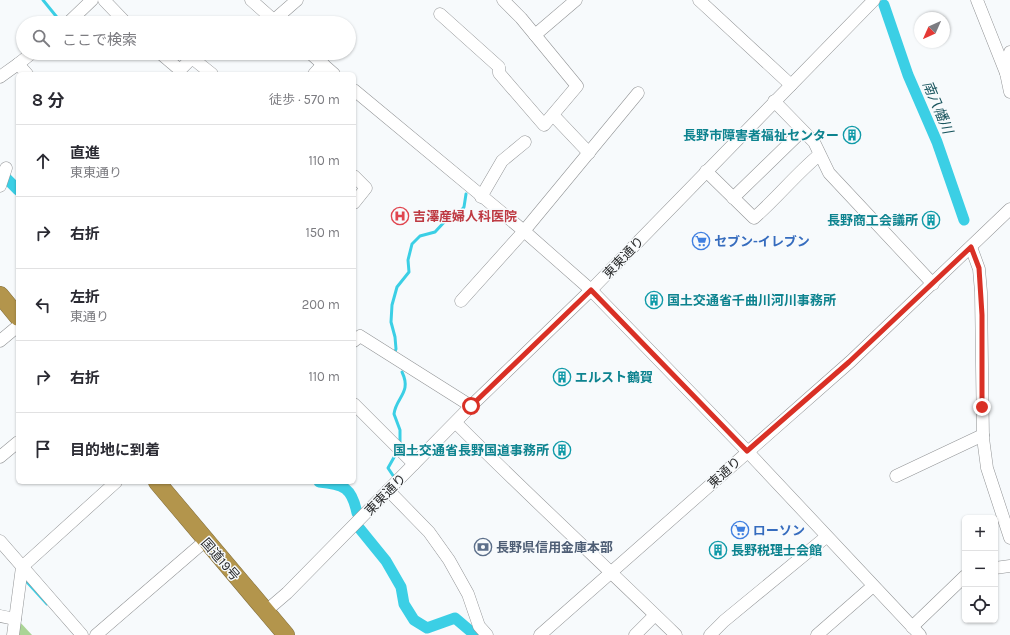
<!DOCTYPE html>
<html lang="ja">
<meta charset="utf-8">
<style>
body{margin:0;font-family:Karla,"Noto Sans JP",sans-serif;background:#f7f7f7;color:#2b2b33}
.controls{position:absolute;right:12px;bottom:12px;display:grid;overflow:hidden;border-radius:6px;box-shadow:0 1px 3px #0004}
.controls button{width:36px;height:36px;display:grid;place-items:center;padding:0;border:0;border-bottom:1px solid #e1e1e2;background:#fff;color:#2b2b33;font:20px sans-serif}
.compass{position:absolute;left:914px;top:12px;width:36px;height:36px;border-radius:50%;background:#fff;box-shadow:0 1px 3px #0004;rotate:225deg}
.stop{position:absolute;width:12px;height:12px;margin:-9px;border:3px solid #d93025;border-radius:50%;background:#fff}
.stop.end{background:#d93025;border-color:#fff;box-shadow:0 1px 4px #0008}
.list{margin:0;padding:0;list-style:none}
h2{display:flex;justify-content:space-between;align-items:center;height:52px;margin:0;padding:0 16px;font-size:17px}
h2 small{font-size:13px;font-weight:400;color:#7c7c81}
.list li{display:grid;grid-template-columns:26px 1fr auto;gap:12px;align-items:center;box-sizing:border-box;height:72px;padding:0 16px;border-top:1px solid #e1e1e2}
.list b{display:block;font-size:15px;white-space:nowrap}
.list p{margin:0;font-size:13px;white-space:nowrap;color:#7c7c81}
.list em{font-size:13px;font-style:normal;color:#7c7c81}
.icon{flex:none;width:22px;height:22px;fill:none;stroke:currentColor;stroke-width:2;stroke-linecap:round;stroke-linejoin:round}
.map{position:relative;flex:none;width:1010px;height:635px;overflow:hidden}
.search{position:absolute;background:#fff;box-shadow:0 1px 3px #0004;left:16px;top:16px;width:340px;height:44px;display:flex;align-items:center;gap:10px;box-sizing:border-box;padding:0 14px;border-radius:22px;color:#7c7c81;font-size:15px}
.panel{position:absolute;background:#fff;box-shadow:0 1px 3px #0004;left:16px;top:72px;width:340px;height:412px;border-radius:6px}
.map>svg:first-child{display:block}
</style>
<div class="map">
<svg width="1010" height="635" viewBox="0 0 1010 635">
<rect width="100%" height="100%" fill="#f7fafc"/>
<!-- green -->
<path fill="#aad495" d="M 18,620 L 32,635 L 17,635 Z"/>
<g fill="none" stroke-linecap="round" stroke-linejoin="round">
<!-- stream -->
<g stroke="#3bcfe5" stroke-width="3">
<path d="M 43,0 L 60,21"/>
<path d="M 394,354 L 396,349 L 395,337 L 391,322 L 392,305 L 397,287 L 409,272 L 408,260 L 412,244 L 420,236 L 435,232 L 448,218 L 461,211 L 464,207 L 466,194"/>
<path d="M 400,446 L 400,430 L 394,414 C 396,397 412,393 402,372"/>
<path d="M 394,477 L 388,468 L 397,452"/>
<path d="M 27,582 L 47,604"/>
</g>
<!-- canal -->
<g stroke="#3bcfe5" stroke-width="11">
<path d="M 884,5 L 908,75 L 937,142 L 964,220"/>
<path d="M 0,172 L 18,190"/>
<path d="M 319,482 C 344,484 352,488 357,513"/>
<path d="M 360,529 L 386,561 L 401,587 L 404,604 L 414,620 L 427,628 L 455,618 L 475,635"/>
</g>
<defs>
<g id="minor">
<path d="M 104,0 L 126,23"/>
<path d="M 251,0 L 277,23"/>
<path d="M 699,0 L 791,85"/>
<path d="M 977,0 L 1006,73"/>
<path d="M 440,14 L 499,67 L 499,73 L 544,125 L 577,86 L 521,18 L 503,0"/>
<path d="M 274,20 L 297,0"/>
<path d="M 68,23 L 92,0"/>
<path d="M 535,35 L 576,0"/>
<path d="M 1010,52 L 1006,73 L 1010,92"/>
<path d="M 160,53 L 180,70 L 192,58 L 212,74"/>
<path d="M 310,53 L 334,74"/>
<path d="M 18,64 L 32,53"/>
<path d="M 314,74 L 323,64"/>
<path d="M 0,77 L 18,64 L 27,74"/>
<path d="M 354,90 L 524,231 L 591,290 L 747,451 L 920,635"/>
<path d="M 774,101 L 814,142 L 829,173 L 933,284"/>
<path d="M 553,115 L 589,153"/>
<path d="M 706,171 L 754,218 C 777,198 796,174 819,155"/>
<path d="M 354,176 L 366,188 L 354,203"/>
<path d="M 0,186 L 6,168"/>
<path d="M 481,197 L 502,161 L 525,142"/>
<path d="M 733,198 L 802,131"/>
<path d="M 971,247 L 979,269 L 981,292 L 983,438 L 987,468 L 1010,538"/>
<path d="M 461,301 L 524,231 L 638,93"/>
<path d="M 0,341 L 18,326"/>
<path d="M 354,341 L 360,336 L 471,406"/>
<path d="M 354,404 L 414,464"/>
<path d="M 456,423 C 528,495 603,564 676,635"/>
<path d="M 0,457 L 18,442"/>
<path d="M 896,476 L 983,435"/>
<path d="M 388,490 L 429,532 L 449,560 L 468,594 L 479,626 L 487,635"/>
<path d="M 0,541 L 82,635"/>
<path d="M 995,568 L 1010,566"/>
<path d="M 266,611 L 287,593 L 471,406 L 591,290 L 874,0"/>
<path d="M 0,616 L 15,619"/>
<path d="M 912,627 L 965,576"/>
<path d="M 13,635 L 22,567 L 116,482"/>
<path d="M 96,635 L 205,541"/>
<path d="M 540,635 L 851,361 L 1010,209"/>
<path d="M 635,635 L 655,615"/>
<path d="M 710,635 L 724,621 L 826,537"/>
<path d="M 817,635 L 873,586"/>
</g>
<g id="highway">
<path d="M 0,295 L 18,317"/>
<path d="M 157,482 L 286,635"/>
</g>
</defs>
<!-- minor casing -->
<use href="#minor" stroke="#919395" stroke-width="13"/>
<!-- highway casing -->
<use href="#highway" stroke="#837040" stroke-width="18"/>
<!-- minor -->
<use href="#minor" stroke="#fff" stroke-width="12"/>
<!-- highway -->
<use href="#highway" stroke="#b3954c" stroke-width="17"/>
</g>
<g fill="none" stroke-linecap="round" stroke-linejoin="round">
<!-- route -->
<path stroke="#d93025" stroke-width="5" d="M 471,406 L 591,290 L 747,451 L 849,362 L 971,247 L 979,268 L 982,315 L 982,407"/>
</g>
<!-- icons -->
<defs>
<symbol id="building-ring" viewBox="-11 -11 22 22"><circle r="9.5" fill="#f7fafc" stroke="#0f9aa8" stroke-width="1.5"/><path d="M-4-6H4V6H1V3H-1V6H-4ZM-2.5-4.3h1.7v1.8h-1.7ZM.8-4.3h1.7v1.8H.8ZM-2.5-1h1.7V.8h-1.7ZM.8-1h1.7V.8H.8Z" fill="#0f9aa8"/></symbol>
<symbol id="hospital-ring" viewBox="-11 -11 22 22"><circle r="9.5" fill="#f7fafc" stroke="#e0444e" stroke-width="1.5"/><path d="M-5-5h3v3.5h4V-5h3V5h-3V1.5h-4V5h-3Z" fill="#e0444e"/></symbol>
<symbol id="supermarket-ring" viewBox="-11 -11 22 22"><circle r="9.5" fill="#f7fafc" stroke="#3f7fe0" stroke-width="1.5"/><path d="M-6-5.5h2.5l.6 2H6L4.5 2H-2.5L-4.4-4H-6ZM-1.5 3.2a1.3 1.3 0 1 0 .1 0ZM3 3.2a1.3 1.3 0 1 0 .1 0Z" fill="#3f7fe0"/></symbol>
<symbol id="bank-ring" viewBox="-11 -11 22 22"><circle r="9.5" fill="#f7fafc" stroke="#5c6f8a" stroke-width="1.5"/><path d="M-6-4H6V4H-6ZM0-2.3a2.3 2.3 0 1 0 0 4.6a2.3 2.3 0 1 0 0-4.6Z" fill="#5c6f8a"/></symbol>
</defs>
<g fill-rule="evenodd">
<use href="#building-ring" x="842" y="125" width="20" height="20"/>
<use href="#hospital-ring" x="390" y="206" width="20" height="20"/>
<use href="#building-ring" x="921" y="210" width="20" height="20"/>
<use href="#supermarket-ring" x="691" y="231" width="20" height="20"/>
<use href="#building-ring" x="644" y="290" width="20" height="20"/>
<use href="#building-ring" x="552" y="367" width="20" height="20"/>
<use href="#building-ring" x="552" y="440" width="20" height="20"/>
<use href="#supermarket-ring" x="730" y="520" width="20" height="20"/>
<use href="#bank-ring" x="473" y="537" width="20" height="20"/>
<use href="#building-ring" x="708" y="540" width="20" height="20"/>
</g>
<g text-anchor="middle" stroke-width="3" stroke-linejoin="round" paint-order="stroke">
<!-- culture labels -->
<g font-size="13" font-weight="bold" fill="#0d838f" stroke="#f7fafc" text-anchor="end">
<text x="839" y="140">長野市障害者福祉センター</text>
<text x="918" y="225">長野商工会議所</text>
<text x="667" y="305" text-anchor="start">国土交通省千曲川河川事務所</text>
<text x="575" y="382" text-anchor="start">エルスト鶴賀</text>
<text x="549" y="455">国土交通省長野国道事務所</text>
<text x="731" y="555" text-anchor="start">長野税理士会館</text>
</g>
<!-- health labels -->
<g font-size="13" font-weight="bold" fill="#be3a42" stroke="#f7fafc" text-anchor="start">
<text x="413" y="221">吉澤産婦人科医院</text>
</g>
<!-- shop labels -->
<g font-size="13" font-weight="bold" fill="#366cbe" stroke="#f7fafc" text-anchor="start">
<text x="714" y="246">セブン-イレブン</text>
<text x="753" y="535">ローソン</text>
</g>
<!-- street labels -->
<g font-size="13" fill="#292a2b" stroke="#f7fafc">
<text transform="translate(623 257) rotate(-46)" y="5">東東通り</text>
<text transform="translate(724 472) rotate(-42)" y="5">東通り</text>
<text transform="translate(385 494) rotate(-45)" y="5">東東通り</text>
<text transform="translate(221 559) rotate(49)" y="5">国道19号</text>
</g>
<!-- service labels -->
<g font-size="13" font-weight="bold" fill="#4e5e75" stroke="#f7fafc" text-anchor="start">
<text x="496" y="552">長野県信用金庫本部</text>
</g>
<!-- water labels -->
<g font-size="14" font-style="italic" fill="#18545d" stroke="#f7fafc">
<text transform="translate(938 107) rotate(67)" y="5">南八幡川</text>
</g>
</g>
</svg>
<div class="controls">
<button>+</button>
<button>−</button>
<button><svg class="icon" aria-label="locate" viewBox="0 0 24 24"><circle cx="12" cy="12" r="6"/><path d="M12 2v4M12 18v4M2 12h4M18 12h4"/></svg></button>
</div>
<svg class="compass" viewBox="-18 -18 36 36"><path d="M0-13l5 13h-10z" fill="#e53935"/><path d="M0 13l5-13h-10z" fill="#7c7c81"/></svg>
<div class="stop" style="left:471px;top:406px"></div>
<div class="stop end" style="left:982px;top:407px"></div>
<div class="search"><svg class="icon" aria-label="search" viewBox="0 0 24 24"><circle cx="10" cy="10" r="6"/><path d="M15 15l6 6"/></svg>ここで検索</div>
<section class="panel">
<h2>8 分<small>徒歩 · 570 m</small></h2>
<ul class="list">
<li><svg class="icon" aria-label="ahead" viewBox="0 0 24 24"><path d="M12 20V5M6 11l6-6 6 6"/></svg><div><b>直進</b><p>東東通り</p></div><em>110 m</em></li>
<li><svg class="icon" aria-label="right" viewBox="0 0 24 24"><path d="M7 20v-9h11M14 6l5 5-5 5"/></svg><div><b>右折</b></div><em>150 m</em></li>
<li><svg class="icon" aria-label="left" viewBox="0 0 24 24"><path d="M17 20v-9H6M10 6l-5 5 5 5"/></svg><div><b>左折</b><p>東通り</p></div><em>200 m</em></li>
<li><svg class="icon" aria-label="right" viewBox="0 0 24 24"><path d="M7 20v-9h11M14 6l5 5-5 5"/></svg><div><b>右折</b></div><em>110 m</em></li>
<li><svg class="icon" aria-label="arrive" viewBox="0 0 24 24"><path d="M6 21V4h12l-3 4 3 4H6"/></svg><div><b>目的地に到着</b></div></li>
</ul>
</section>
</div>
